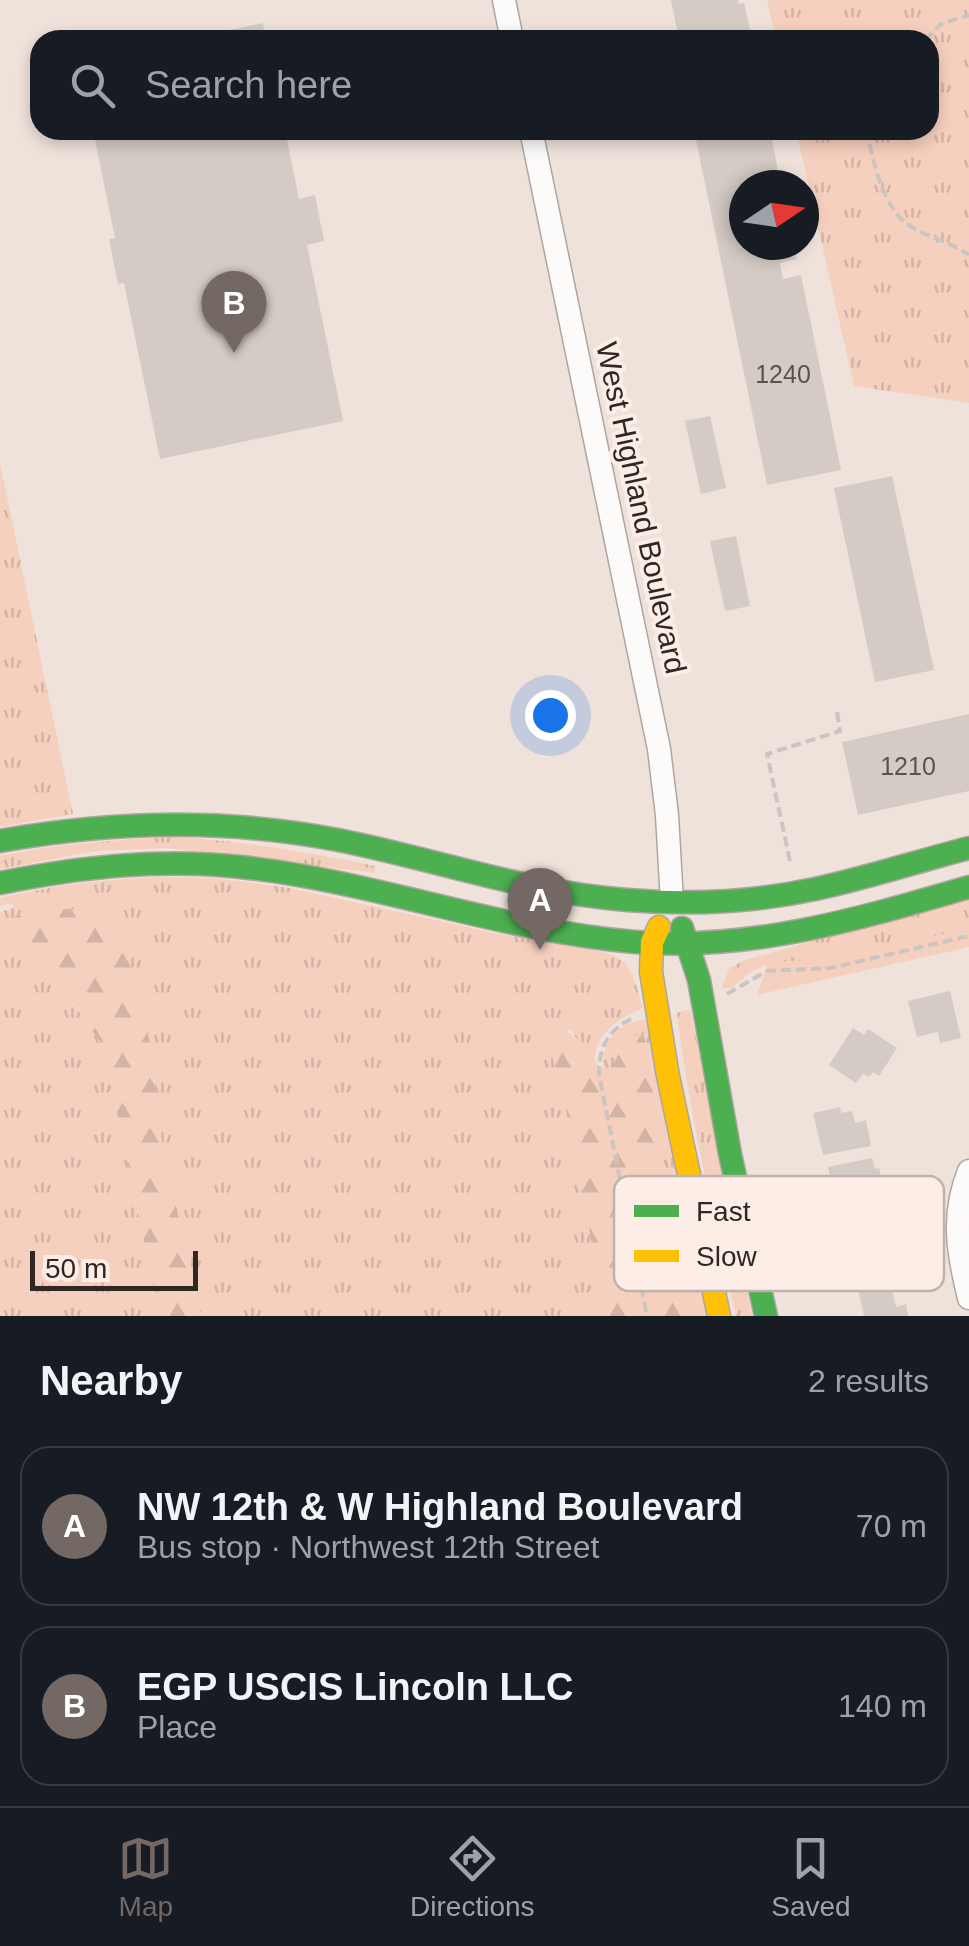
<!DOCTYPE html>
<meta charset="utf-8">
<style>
body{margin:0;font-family:Helvetica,sans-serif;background:#20242c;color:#f1f3f6}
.compass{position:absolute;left:729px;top:170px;width:90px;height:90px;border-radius:50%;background:#171b24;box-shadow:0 5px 15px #0003;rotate:77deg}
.scale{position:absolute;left:30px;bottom:25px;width:168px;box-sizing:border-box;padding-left:10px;border:5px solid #302723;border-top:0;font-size:28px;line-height:35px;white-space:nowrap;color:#302723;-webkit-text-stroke:8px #fdede7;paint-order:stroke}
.you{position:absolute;left:550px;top:715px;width:35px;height:35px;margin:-25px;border:8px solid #fff;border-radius:50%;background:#1a73e8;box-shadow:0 0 0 15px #1a73e833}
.badge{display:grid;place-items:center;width:65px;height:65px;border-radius:50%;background:#736863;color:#fff;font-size:32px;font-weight:700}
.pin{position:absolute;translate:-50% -82px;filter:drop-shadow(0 2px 5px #0008)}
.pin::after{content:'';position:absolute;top:52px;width:35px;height:30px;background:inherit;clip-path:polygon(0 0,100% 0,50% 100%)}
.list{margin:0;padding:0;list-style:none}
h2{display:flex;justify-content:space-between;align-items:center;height:130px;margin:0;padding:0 40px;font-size:42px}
h2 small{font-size:32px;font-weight:400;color:#9ea1a6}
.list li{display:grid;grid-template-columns:65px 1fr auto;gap:30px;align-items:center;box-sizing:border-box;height:160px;margin:0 20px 20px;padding:0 20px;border:2px solid #363941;border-radius:30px}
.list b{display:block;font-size:38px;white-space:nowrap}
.list p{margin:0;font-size:32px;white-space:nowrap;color:#9ea1a6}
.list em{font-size:32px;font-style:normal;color:#9ea1a6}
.icon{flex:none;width:55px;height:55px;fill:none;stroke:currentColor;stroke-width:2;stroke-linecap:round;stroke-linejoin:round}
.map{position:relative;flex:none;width:969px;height:1316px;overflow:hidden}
.search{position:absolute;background:#171b24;box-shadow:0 5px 15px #0003;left:30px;right:30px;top:30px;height:110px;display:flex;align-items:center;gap:25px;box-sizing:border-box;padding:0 35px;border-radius:30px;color:#9ea1a6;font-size:38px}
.sheet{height:490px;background:#171b24}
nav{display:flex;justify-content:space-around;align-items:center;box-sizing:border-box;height:140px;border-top:2px solid #363941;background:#171b24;font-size:28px;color:#9ea1a6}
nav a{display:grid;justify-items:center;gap:5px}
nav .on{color:#736863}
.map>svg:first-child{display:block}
</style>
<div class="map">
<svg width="969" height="1316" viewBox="0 0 969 1316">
<defs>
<pattern id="grass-tufts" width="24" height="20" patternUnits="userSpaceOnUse" patternTransform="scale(2.5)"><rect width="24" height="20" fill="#f6d0be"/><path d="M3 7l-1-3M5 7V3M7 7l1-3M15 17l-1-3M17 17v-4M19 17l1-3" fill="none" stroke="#d3b3a3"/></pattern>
<pattern id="forest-firs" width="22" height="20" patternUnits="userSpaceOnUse" patternTransform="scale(2.5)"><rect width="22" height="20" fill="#f6d0be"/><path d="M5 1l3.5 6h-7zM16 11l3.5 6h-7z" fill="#d3b3a3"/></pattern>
</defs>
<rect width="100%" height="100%" fill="#efe2db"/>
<!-- grass -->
<g fill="url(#grass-tufts)">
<path d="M 767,0 L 969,0 L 969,403 L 854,386 L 796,130 L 929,130 L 929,40 L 776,40 Z"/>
<path d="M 0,463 L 73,814 L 0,827 Z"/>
<path d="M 171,837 C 241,840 307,852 375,866 L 375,873 L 167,848 L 96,851 L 0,869 L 0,856 C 57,844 113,840 171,837 Z"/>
<path d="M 171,877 L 223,879 L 290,888 L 494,933 L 607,953 C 634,961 635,984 643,1008 C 615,1020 596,1033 594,1065 L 570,1029 L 548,1039 L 565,1105 L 601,1291 L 602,1316 L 201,1316 L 156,1116 L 154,1058 L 20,914 L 0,925 L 0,912 L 14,908 L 12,903 L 0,906 L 0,898 C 58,884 112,878 171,877 Z"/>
<path d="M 969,897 L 969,931 L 818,965 L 766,965 L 749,973 L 733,987 L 721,989 L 729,969 L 745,960 Z"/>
<path d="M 0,932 L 76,1007 L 103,1046 L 160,1316 L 0,1316 Z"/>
<path d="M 690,1009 L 752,1316 L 736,1316 C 714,1216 689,1115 677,1013 Z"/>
<path d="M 646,1019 L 707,1316 L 684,1316 L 701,1297 L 670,1218 L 657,1144 L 651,1060 L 628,1035 L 609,1074 L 603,1069 C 601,1041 618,1023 646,1019 Z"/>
</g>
<!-- forest -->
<g fill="url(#forest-firs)">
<path d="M 68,909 L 105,913 L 127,952 L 154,1058 L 156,1116 L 201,1316 L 160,1316 L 103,1046 L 76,1007 L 0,932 L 0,925 L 20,914 Z"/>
<path d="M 551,1021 C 579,1033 584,1057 609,1073 L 628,1035 L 644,1037 L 651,1060 L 657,1144 L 670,1217 L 701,1297 L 684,1316 L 602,1316 L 601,1291 L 565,1105 L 548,1039 Z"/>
</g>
<!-- green -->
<path fill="#f6d0be" d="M 969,928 L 969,947 L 757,995 L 768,962 L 833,959 Z"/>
<!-- building -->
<g fill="#d5cbc5">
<path d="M 671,0 L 738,0 L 739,4 L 744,3 L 751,34 L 723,40 L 679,40 Z"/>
<path d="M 263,23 L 266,40 L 190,40 L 190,38 Z"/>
<path d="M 93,130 L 285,130 L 299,199 L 315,195 L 324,241 L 307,245 L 343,421 L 160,459 L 124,283 L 118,284 L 109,239 L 115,238 Z"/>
<path d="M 694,130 L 770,130 L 781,185 L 744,185 L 744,245 L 794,245 L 797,259 L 780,263 L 783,279 L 801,275 L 841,470 L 767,485 Z"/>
<path d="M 710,416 L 726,488 L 701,494 L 685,421 Z"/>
<path d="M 892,476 L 934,670 L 875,682 L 834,488 Z"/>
<path d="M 736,536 L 750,606 L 725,611 L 710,541 Z"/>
<path d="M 969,714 L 969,791 L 858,815 L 842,742 Z"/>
<path d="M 950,991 L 961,1038 L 940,1043 L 938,1032 L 917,1037 L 908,1001 Z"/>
<path d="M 853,1028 L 864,1035 L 868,1029 L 897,1048 L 879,1076 L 873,1072 L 869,1077 L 863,1074 L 856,1083 L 829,1065 Z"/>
<path d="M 840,1107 L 841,1113 L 852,1111 L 855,1123 L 866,1120 L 871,1146 L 823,1155 L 813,1113 Z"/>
<path d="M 872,1158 L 875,1169 L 879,1168 L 882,1182 L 879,1182 L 880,1186 L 890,1184 L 895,1206 L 848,1216 L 847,1209 L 829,1213 L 825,1196 L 842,1192 L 840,1183 L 832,1185 L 828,1167 Z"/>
<path d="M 889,1277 L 896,1307 L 906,1304 L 908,1316 L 864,1316 L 857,1284 Z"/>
</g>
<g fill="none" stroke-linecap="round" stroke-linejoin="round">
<defs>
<g id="street">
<path d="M 504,0 L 512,40"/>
<path d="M 531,130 L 659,749 L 667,815 L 672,902"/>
<path d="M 969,1171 C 951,1215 958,1254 969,1298"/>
</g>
<g id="fast">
<path d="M 0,841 C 113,821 225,818 338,840 C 435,859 528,893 627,900 C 689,905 754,902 815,889 C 867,878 918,861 969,848"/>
<path d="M 0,883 C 80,867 159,858 241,867 C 374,881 501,931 635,942 C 751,951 859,919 969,887"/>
<path d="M 682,928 L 699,980 L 730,1154 L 766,1316"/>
</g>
<path id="slow" d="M 659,927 L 652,942 L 651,972 L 668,1076 L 719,1316"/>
</defs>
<!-- street casing -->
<use href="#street" stroke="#afa5a0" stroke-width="25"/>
<!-- fast casing -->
<use href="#fast" stroke="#afa5a0" stroke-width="25"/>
<!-- slow casing -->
<use href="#slow" stroke="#afa5a0" stroke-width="25"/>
<!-- path -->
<g stroke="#cac4c2" stroke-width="4" stroke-dasharray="10 5" stroke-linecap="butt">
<path d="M 925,40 L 941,24 L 969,15"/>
<path d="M 866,130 C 873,158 881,204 906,223 C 924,237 950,241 969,255"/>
<path d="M 790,861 L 767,754 L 840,731 L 837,712"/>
<path d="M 727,994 L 767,971 L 830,968 L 969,936"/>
<path d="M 631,1019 C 607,1031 599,1048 599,1074 L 647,1316"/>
</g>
<!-- street -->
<use href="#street" stroke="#fdfbfa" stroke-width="22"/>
<!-- fast -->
<use href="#fast" stroke="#4caf50" stroke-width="22"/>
<!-- slow -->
<use href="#slow" stroke="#ffc107" stroke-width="22"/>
</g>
<g text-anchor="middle" stroke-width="8" stroke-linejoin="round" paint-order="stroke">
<!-- number labels -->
<g font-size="25" fill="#5b524d">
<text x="783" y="383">1240</text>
<text x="908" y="775">1210</text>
</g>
<!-- street labels -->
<g font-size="30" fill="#302723" stroke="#fdede7">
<text transform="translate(641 508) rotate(78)" y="10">West Highland Boulevard</text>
</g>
</g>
<!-- legend -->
<rect x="614" y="1176" width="330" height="115" rx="15" fill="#fdede7" stroke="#c0b2ac" stroke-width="2.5"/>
<rect x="634" y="1205" width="45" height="12" fill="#4caf50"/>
<rect x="634" y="1250" width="45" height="12" fill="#ffc107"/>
<g font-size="28" fill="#302723">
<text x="696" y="1221">Fast</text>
<text x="696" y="1266">Slow</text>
</g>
</svg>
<svg class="compass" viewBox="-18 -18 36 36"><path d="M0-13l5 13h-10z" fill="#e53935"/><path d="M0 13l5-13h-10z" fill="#9ea1a6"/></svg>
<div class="scale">50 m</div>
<div class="you"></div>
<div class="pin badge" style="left:540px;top:950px">A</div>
<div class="pin badge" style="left:234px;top:353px">B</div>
<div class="search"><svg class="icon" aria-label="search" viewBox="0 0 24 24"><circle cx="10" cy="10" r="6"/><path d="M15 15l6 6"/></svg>Search here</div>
</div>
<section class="sheet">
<h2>Nearby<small>2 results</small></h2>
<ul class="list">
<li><span class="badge">A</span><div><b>NW 12th &amp; W Highland Boulevard</b><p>Bus stop · Northwest 12th Street</p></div><em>70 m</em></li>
<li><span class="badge">B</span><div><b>EGP USCIS Lincoln LLC</b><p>Place</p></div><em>140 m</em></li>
</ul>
</section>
<nav>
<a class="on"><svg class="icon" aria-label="map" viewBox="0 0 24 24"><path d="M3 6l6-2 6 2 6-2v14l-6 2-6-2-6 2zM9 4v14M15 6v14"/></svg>Map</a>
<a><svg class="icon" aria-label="directions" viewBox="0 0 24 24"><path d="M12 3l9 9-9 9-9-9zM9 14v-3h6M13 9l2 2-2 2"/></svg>Directions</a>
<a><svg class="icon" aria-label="saved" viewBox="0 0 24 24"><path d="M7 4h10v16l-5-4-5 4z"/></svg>Saved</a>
</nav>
